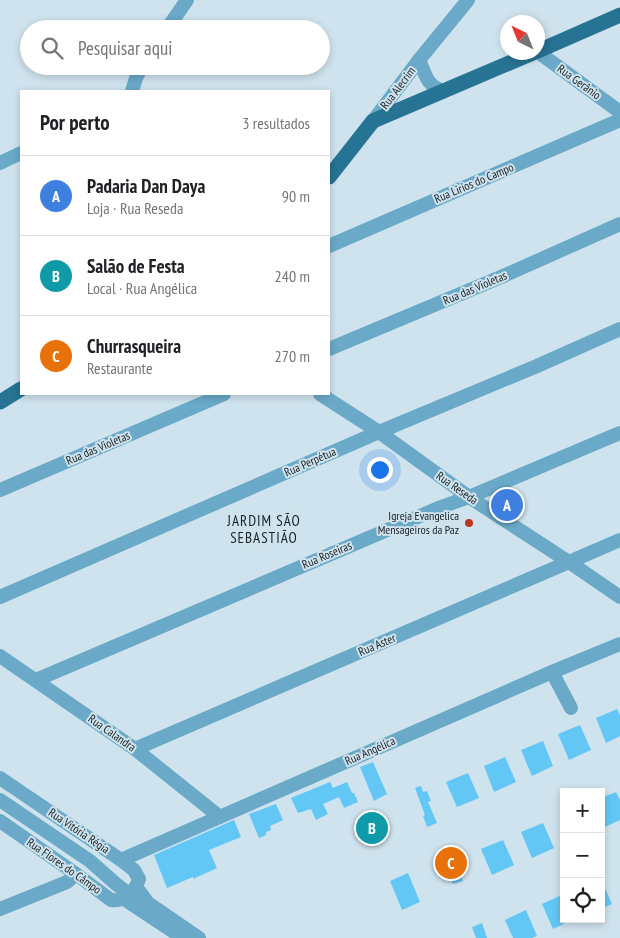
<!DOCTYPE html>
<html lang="pt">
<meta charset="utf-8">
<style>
body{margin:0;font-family:"PT Sans Narrow",sans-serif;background:#f2f2f2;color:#202124}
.controls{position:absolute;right:15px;bottom:15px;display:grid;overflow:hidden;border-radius:0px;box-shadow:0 2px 8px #0003}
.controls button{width:45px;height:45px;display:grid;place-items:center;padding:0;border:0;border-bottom:1px solid #e0e0e0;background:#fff;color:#202124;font:25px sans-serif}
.compass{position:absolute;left:500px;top:15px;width:45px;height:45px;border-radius:50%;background:#fff;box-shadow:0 2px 8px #0003;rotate:317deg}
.you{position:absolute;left:379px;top:469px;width:18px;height:18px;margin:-12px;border:4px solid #fff;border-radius:50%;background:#1a73e8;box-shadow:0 0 0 8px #1a73e833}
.badge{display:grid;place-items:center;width:32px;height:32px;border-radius:50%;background:#db2777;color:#fff;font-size:16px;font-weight:700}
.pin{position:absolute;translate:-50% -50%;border:2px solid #fff;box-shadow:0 1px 5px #0006}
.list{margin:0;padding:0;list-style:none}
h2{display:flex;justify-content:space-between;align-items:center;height:65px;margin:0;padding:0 20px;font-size:21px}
h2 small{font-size:16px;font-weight:400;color:#757577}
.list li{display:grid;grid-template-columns:32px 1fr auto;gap:15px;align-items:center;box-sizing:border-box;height:80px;padding:0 20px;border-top:1px solid #e0e0e0}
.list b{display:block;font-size:19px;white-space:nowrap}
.list p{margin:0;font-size:16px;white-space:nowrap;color:#757577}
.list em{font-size:16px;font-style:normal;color:#757577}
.icon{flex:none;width:28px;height:28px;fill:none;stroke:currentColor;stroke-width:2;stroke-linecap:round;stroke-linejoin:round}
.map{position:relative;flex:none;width:620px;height:938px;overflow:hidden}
.search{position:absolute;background:#fff;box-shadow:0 2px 8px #0003;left:20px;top:20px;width:310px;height:55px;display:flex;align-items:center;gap:12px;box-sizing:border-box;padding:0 18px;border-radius:28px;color:#757577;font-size:19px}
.panel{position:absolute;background:#fff;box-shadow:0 2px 8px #0003;left:20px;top:90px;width:310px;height:305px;border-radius:0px}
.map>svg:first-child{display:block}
</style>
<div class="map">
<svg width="620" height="938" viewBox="0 0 620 938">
<rect width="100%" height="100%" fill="#cfe3ee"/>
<!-- building -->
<g fill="#62c7f5">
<path d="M 617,709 L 620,715 L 620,736 L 606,743 L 596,718 Z"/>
<path d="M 580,725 L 591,750 L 569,760 L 558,734 Z"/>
<path d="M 543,741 L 553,766 L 532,776 L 521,750 Z"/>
<path d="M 505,757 L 516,782 L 494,792 L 484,766 Z"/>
<path d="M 373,762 L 387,794 L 374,801 L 360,767 Z"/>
<path d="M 468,773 L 479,798 L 457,807 L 446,782 Z"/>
<path d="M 330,782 L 333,788 L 347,782 L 352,793 L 354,793 L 358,802 L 344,808 L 339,797 L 323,804 L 328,814 L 316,820 L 311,809 L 298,813 L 291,798 Z"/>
<path d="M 421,786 L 423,792 L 427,791 L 431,801 L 428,802 L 437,823 L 427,827 L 423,816 L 425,815 L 415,788 Z"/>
<path d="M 616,792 L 620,800 L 620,820 L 605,827 L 601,816 L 601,798 Z"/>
<path d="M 276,804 L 283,820 L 270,826 L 271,830 L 266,832 L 266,835 L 259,838 L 249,814 Z"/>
<path d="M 376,809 L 387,839 L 369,846 L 357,817 Z"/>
<path d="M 234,820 L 241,837 L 209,850 L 217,868 L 193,879 L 193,877 L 167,888 L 154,855 Z"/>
<path d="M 543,823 L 554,848 L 532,858 L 521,832 Z"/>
<path d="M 503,840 L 514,865 L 492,875 L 481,849 Z"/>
<path d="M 455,857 L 463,881 L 453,884 L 444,861 Z"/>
<path d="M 408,873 L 420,902 L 402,910 L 390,881 Z"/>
<path d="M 601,879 L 612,904 L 605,907 L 604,905 L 601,906 Z"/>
<path d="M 564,894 L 564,924 L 553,929 L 542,904 Z"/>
<path d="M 526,910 L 537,936 L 532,938 L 513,938 L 505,920 Z"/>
<path d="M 482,923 L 487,938 L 476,938 L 472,927 Z"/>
</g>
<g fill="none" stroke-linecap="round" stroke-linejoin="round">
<!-- minor -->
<g stroke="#6aa9c7" stroke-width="14">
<path d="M 167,29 L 187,0"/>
<path d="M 538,52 L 620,112"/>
<path d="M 419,60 C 426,75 426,85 443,91"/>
<path d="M 132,91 L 136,78 L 142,66"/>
<path d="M 373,121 L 419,60 L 468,0"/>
<path d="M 0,163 L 21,153"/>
<path d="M 329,246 L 620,120"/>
<path d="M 329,349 L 501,277 L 620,224"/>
<path d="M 320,394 L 379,432 L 469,497 L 569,562 L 620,597"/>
<path d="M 0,490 L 224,394"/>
<path d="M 0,597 L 379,432 L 537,366 L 620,329"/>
<path d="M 0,656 L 135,749 L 220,817"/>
<path d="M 552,672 L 571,708"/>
<path d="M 36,680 L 441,507 L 469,497 L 620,433"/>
<path d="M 135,749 L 527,580 L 569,562 L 620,540"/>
<path d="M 0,778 L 121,860 L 134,870 L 139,879 C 135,892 124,902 111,900 L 76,874 L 0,821"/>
<path d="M 0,800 L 90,861 L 116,884 L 129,894"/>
<path d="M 121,860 L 552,672 L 620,644"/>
<path d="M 136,887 L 148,903 L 199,938"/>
<path d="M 124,899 L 183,938"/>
<path d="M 0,909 L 67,882 L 76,874"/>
</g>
<!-- major -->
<g stroke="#267393" stroke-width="15">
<path d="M 538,51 L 620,15"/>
<path d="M 329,177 L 373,121 L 535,52"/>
<path d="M 0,402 L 21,389"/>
</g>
</g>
<!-- markers -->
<circle fill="#bf331f" stroke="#cfe3ee" stroke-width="2" cx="469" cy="523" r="5"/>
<g text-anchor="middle" stroke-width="4" stroke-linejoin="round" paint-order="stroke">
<!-- street labels -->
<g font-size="12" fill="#192124" stroke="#cfe3ee">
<text transform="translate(579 82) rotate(36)" y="4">Rua Gerânio</text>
<text transform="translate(398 88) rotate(-53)" y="4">Rua Alecrim</text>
<text transform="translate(474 183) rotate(-23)" y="4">Rua Lirios do Campo</text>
<text transform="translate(475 288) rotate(-23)" y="4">Rua das Violetas</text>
<text transform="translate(98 448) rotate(-23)" y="4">Rua das Violetas</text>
<text transform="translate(310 462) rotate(-24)" y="4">Rua Perpétua</text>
<text transform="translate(457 488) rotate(35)" y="4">Rua Reseda</text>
<text transform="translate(327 555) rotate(-23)" y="4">Rua Roseiras</text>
<text transform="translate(377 645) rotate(-23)" y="4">Rua Aster</text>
<text transform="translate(112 733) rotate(35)" y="4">Rua Calandra</text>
<text transform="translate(370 751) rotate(-24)" y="4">Rua Angélica</text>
<text transform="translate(79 831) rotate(34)" y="4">Rua Vitória Régia</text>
<text transform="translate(64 866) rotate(35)" y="4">Rua Flores do Câmpo</text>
</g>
<!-- poi labels -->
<g font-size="12" fill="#192124" stroke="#cfe3ee" text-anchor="end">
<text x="459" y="520">Igreja Evangelica<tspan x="459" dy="14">Mensageiros da Paz</tspan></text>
</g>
<!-- quarter labels -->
<g font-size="15" letter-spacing="1" fill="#192124" stroke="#cfe3ee">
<text x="264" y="526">JARDIM SÃO<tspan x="264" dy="17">SEBASTIÃO</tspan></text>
</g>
</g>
</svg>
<div class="controls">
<button>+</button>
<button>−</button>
<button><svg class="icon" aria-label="locate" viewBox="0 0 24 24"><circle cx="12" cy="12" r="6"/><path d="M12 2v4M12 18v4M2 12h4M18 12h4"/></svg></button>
</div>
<svg class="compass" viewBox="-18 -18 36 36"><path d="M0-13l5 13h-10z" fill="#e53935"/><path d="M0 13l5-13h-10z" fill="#757577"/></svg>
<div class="you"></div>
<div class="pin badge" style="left:507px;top:505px;background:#3f7fe0">A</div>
<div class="pin badge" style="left:372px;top:828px;background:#0f9aa8">B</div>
<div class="pin badge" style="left:451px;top:863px;background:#e8710a">C</div>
<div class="search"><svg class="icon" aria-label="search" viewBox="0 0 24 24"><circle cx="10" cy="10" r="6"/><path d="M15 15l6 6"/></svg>Pesquisar aqui</div>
<section class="panel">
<h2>Por perto<small>3 resultados</small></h2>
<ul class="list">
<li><span class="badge" style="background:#3f7fe0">A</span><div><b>Padaria Dan Daya</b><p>Loja · Rua Reseda</p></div><em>90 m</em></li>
<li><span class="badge" style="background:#0f9aa8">B</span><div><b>Salão de Festa</b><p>Local · Rua Angélica</p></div><em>240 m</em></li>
<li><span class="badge" style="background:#e8710a">C</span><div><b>Churrasqueira</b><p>Restaurante</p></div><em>270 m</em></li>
</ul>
</section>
</div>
